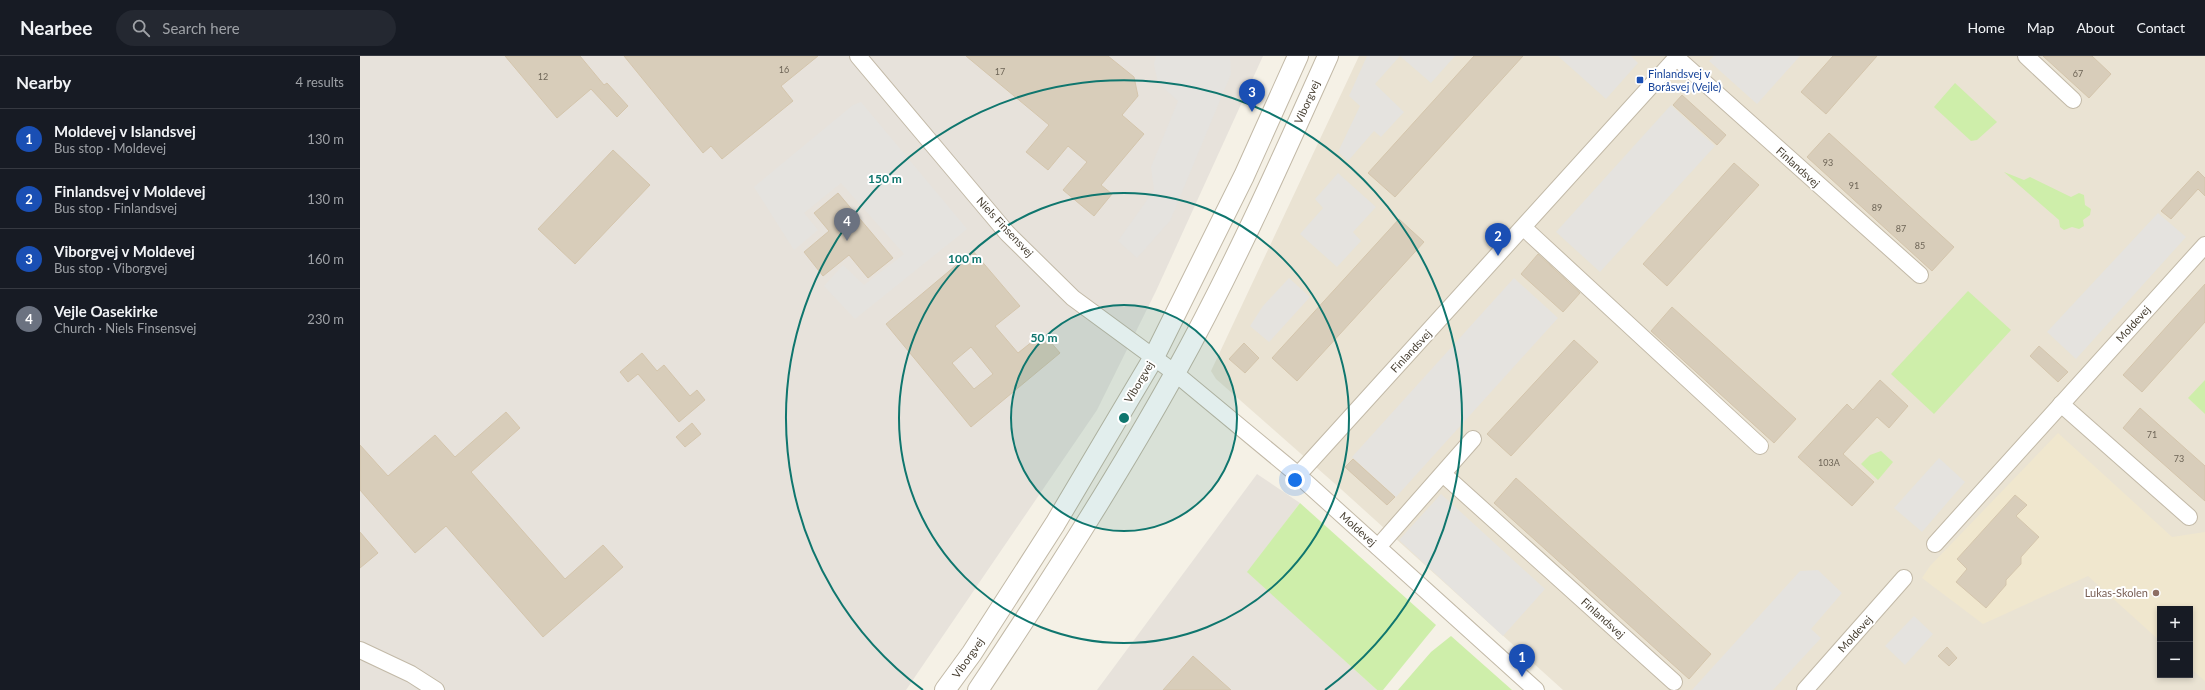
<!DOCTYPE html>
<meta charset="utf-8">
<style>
body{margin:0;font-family:Lato,sans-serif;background:#242831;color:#f1f3f6}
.controls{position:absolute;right:12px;bottom:12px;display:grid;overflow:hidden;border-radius:0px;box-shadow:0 2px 6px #0003}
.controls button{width:36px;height:36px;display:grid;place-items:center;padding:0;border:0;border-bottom:1px solid #363941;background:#171b24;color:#f1f3f6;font:20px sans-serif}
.you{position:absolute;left:935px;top:424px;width:14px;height:14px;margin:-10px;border:3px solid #fff;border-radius:50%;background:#1a73e8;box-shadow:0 0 0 6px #1a73e833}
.badge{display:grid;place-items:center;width:26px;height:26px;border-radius:50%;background:#0b8043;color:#fff;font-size:13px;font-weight:700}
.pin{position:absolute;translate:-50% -33px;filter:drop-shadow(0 1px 2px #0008)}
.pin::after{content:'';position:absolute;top:21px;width:14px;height:12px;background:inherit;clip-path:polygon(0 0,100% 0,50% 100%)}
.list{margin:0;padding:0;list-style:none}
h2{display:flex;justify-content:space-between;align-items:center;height:52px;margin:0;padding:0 16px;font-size:17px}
h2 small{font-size:13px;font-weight:400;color:#9ea1a6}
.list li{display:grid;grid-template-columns:26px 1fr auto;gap:12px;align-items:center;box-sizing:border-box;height:60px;padding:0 16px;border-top:1px solid #363941}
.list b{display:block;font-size:15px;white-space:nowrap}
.list p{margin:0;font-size:13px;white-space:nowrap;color:#9ea1a6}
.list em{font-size:13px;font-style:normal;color:#9ea1a6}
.icon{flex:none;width:22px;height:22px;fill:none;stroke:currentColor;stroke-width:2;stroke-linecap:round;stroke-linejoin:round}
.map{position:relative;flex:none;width:1845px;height:634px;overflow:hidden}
header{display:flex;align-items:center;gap:24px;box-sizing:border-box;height:56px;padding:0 20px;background:#171b24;border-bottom:1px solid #363941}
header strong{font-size:19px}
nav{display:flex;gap:22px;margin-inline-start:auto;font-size:14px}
.search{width:280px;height:36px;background:#242831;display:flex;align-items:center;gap:10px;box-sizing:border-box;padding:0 14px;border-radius:22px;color:#9ea1a6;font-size:15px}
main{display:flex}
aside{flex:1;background:#171b24}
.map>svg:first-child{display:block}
</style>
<header>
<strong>Nearbee</strong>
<div class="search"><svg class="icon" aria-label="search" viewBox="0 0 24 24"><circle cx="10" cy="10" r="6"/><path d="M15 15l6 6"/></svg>Search here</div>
<nav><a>Home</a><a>Map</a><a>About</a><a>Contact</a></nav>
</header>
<main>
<aside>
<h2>Nearby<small>4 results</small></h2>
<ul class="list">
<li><span class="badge" style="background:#1a4fb4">1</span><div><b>Moldevej v Islandsvej</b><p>Bus stop · Moldevej</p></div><em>130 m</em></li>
<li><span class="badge" style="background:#1a4fb4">2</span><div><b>Finlandsvej v Moldevej</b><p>Bus stop · Finlandsvej</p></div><em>130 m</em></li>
<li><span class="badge" style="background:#1a4fb4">3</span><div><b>Viborgvej v Moldevej</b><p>Bus stop · Viborgvej</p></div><em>160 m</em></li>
<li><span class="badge" style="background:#6b7280">4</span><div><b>Vejle Oasekirke</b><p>Church · Niels Finsensvej</p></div><em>230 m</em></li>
</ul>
</aside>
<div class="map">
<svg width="1845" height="634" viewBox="0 0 1845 634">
<rect width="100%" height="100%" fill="#f5f1e6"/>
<!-- residential -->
<path fill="#eae3d3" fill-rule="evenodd" d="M 999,0 L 1845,0 L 1845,634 L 1203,634 L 982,434 L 856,323 L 851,315 ZM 1800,553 L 1830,553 L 1830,619 L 1800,619 Z"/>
<!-- industrial -->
<g fill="#e7e2db">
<path d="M 0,0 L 903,0 L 796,235 L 737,354 L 546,634 L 0,634 Z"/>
<path d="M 897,418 L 940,447 L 888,516 L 1017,634 L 737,634 Z"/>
</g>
<!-- education -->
<path fill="#f0e7ce" d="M 1698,377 L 1812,481 L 1845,476 L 1845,625 L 1830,612 L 1830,553 L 1800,553 L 1800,585 L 1728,520 L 1623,568 L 1562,522 L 1570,510 Z"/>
<!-- green -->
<g fill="#ceeeaa">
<path d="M 1595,27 L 1637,66 L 1617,84 L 1611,85 L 1574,51 Z"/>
<path d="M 1644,116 L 1664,124 L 1670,121 L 1711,141 L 1719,137 L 1724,139 L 1725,149 L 1731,153 L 1730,159 L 1723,164 L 1724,170 L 1719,173 L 1712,171 L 1704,174 L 1700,171 L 1699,164 Z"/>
<path d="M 1608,235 L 1651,274 L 1574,358 L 1531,318 Z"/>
<path d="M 1845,324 L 1845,358 L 1828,342 Z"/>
<path d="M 1521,395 L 1533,406 L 1518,424 L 1501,408 L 1510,399 Z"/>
<path d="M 940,447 L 1076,569 L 1023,634 L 1017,634 L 887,516 Z"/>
<path d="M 1091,580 L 1152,634 L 1153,634 L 1038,634 L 1071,596 Z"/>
</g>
<!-- parking -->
<g fill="#e5e3df">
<path d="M 796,0 L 870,0 L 871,18 L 810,165 L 777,202 L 758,185 L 794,134 L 791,111 L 818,45 L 798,27 L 794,8 Z"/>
<path d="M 1007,0 L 1095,0 L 1071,27 L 1040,0 L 1015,28 L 1044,56 L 1021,81 L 1014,75 L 988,105 L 978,96 L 1000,50 L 989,40 Z"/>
<path d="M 1198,0 L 1271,0 L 1278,7 L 1246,43 Z"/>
<path d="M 1354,0 L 1440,0 L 1397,48 L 1349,5 Z"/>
<path d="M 501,46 L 607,173 L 495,263 L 464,230 L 483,209 L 504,229 L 544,198 L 481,127 L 444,157 L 458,174 L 434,194 L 394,131 L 493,49 Z"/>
<path d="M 1311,49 L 1355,90 L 1240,216 L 1196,176 Z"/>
<path d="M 978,117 L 1016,151 L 993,176 L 1001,185 L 977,211 L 940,178 L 963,152 L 955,143 Z"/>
<path d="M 1798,157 L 1826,181 L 1716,303 L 1687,276 Z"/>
<path d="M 929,222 L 950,241 L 909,286 L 890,270 L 903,250 Z"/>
<path d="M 1154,222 L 1198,262 L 1036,441 L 992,401 Z"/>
<path d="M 1579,402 L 1605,426 L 1562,476 L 1534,452 Z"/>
<path d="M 1081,438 L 1185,533 L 1143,580 L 1039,484 Z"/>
<path d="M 1458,514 L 1482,537 L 1451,573 L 1461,582 L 1413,634 L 1332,634 L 1440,515 Z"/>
<path d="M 1554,560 L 1573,578 L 1545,609 L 1525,590 Z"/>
</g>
<!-- building -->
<g fill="#d8cdba" stroke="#d4c5ac" fill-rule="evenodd">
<path d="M 145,0 L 220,0 L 244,29 L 247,27 L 268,50 L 257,61 L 231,33 L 197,62 Z"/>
<path d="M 264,0 L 458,0 L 421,30 L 433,45 L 362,103 L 351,90 L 343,97 Z"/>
<path d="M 606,0 L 748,0 L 774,21 L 778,40 L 762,59 L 784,78 L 741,129 L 752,138 L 734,160 L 703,134 L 727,106 L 708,90 L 688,114 L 666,96 L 689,69 Z"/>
<path d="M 1114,0 L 1163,0 L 1035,141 L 1008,117 Z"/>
<path d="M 1473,0 L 1517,0 L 1466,58 L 1441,36 Z"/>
<path d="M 1683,0 L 1732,0 L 1751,18 L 1729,42 Z"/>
<path d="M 1322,39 L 1366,79 L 1357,89 L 1313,49 Z"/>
<path d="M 1469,77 L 1594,191 L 1572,215 L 1447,101 Z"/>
<path d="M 253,94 L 290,129 L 215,208 L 178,173 Z"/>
<path d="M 1374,107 L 1399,129 L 1307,230 L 1283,208 Z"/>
<path d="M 1838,115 L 1845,122 L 1845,140 L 1838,133 L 1811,163 L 1801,155 Z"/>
<path d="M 478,137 L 533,202 L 508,222 L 489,199 L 463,220 L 444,196 L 469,175 L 454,157 Z"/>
<path d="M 1039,163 L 1064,186 L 937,325 L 912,302 Z"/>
<path d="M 613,195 L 660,250 L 635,270 L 658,297 L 683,277 L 700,297 L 611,371 L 526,268 ZM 611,291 L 633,318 L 614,333 L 592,307 Z"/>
<path d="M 1178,198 L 1220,237 L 1203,256 L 1161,218 Z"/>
<path d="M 1845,228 L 1845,266 L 1782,336 L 1763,319 Z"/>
<path d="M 1312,251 L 1436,363 L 1414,387 L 1291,275 Z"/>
<path d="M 1214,284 L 1238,306 L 1151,400 L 1127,378 Z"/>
<path d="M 884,287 L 899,302 L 885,317 L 869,303 Z"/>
<path d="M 1679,290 L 1708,316 L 1698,326 L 1670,300 Z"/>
<path d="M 282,297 L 297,315 L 304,309 L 330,340 L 337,334 L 345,344 L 319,366 L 278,318 L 268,326 L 260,316 Z"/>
<path d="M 1520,324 L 1548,350 L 1529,372 L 1517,361 L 1483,398 L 1514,426 L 1492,450 L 1438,401 L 1487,348 L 1493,354 Z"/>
<path d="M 1780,352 L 1845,410 L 1845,445 L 1763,372 Z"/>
<path d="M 146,356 L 160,372 L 111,416 L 205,523 L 243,489 L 263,511 L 183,581 L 86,470 L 55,497 L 0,434 L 0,389 L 28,420 L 75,379 L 95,401 Z"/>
<path d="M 332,367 L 341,378 L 325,391 L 316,381 Z"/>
<path d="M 993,403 L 1035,441 L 1027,449 L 985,411 Z"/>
<path d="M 1156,422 L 1351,598 L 1329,623 L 1134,447 Z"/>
<path d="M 1655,439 L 1667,449 L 1656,460 L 1679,481 L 1661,501 L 1661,508 L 1646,524 L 1646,529 L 1626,552 L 1596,526 L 1607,513 L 1597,503 Z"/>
<path d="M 0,476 L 18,497 L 0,512 Z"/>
<path d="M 1587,591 L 1597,602 L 1589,610 L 1578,600 Z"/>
<path d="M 833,600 L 871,634 L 803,634 Z"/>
</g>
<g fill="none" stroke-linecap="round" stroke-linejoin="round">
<defs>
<g id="minor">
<path d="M 498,0 L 647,177 L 713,242 L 815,317 L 938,419 L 1176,634"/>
<path d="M 1666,0 L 1713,44"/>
<path d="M 1317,2 L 1560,219"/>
<path d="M 1164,172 L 1400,390"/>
<path d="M 1701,348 L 1829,461"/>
<path d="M 1083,418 L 1314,626"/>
<path d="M 938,419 L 1318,0"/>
<path d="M 1575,488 L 1845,189"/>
<path d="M 1018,491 L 1113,383"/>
<path d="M 0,594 L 51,618 L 76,634"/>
<path d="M 1445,634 L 1544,522"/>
</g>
<g id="tertiary">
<path d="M 585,634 L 612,597 L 695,468 L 794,301 L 884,120 L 938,0"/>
<path d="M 618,634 C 687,531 754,427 814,319 C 872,215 920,107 968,0"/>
</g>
</defs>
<!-- minor casing -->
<use href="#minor" stroke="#c2b9a7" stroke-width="18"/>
<!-- tertiary casing -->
<use href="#tertiary" stroke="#c2b9a7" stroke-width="22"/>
<!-- minor -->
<use href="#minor" stroke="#fff" stroke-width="16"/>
<!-- tertiary -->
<use href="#tertiary" stroke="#fff" stroke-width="20"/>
</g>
<!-- distance rings -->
<circle cx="764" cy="362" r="113" fill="#0f766e" fill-opacity=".12"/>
<g fill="none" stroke="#0f766e" stroke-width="2">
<circle cx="764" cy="362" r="113"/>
<circle cx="764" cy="362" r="225"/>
<path d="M563 634A338 338 0 1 1 965 634"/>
</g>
<!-- markers -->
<rect fill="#1a4fb4" stroke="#fff" stroke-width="1.5" x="1276" y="20" width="8" height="8" rx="2"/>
<circle fill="#8d6e63" stroke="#fff" stroke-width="1.5" cx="1796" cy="537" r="4"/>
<g text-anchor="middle" stroke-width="4" stroke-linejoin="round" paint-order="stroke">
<!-- number labels -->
<g font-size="9" fill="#6d6456">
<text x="424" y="17">16</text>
<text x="640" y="19">17</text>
<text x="1718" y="21">67</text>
<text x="183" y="24">12</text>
<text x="1468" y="110">93</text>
<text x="1494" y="133">91</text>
<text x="1517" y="155">89</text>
<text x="1541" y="176">87</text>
<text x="1560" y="193">85</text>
<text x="1792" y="382">71</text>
<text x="1819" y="406">73</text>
<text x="1469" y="410">103A</text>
</g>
<!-- transit labels -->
<g font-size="11" fill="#164399" stroke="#fff" text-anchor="start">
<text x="1288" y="22">Finlandsvej v<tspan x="1288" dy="13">Boråsvej (Vejle)</tspan></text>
</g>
<!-- street labels -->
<g font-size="11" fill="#494134" stroke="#fff">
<text transform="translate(947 46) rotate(-66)" y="4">Viborgvej</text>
<text transform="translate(1438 111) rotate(42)" y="4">Finlandsvej</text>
<text transform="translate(645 171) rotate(47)" y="4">Niels Finsensvej</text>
<text transform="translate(1773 268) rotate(-48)" y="4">Moldevej</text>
<text transform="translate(1051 295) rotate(-47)" y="4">Finlandsvej</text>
<text transform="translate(779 326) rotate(-59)" y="4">Viborgvej</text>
<text transform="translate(998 473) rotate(42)" y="4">Moldevej</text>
<text transform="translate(1243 562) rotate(42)" y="4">Finlandsvej</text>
<text transform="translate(1495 578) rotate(-48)" y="4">Moldevej</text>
<text transform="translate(608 602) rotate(-55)" y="4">Viborgvej</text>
</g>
<!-- education labels -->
<g font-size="11" fill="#785e54" stroke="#fff" text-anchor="end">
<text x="1788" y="541">Lukas-Skolen</text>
</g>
</g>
<circle cx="764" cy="362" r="6" fill="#0f766e" stroke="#fff" stroke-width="2"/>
<g font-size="12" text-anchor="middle" font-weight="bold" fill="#0f766e" stroke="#fff" stroke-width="4" stroke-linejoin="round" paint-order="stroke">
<text x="525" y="127">150 m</text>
<text x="605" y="207">100 m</text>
<text x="684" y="286">50 m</text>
</g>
</svg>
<div class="controls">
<button>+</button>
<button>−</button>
</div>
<div class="you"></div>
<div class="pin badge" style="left:1162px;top:621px;background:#1a4fb4">1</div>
<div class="pin badge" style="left:1138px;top:200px;background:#1a4fb4">2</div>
<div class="pin badge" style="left:892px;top:56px;background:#1a4fb4">3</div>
<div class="pin badge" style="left:487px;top:185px;background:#6b7280">4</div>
</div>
</main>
